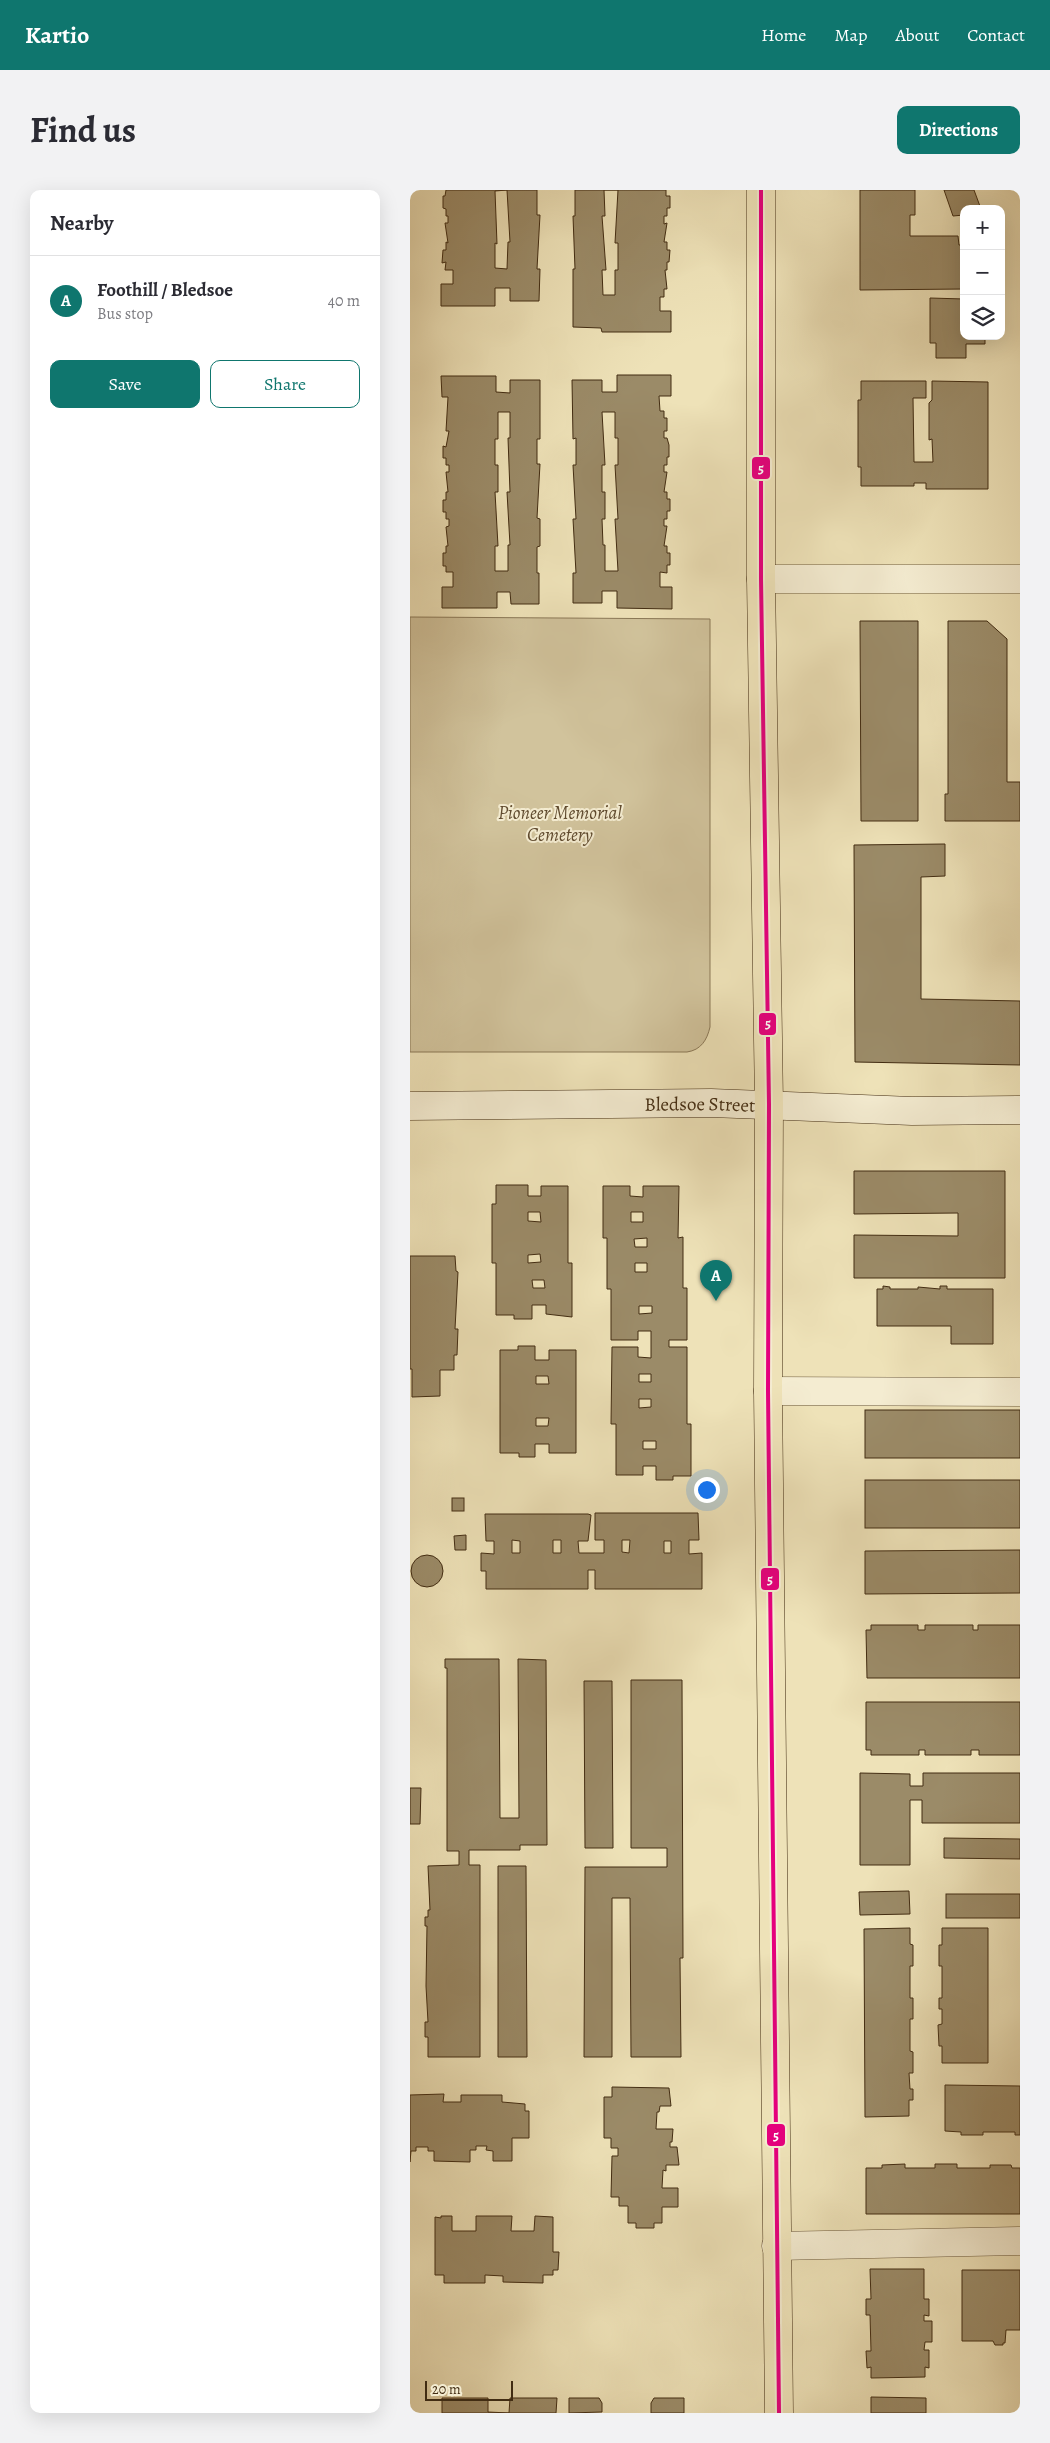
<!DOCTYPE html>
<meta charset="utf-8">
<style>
body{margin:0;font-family:Alegreya,serif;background:#f2f2f3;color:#2b2b33}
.controls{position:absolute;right:15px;top:15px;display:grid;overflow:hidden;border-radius:10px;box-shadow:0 5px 20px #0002}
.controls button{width:45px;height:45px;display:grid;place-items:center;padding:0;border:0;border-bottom:1px solid #e1e1e2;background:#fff;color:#2b2b33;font:25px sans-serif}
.scale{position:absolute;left:15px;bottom:12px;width:88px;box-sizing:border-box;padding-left:5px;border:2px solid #422c12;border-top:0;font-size:14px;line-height:18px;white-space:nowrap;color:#422c12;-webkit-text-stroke:4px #f4ecd1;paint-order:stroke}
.you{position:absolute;left:296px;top:1299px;width:18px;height:18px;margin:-12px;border:4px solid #fff;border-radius:50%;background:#1a73e8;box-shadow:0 0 0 8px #1a73e833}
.badge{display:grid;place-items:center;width:32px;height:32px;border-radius:50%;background:#0f766e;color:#fff;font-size:16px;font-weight:700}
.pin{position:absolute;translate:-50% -41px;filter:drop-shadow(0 1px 2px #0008)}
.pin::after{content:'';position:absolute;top:26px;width:18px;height:15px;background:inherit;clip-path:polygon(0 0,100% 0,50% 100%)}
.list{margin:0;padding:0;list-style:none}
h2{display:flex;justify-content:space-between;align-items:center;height:65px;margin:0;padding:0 20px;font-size:21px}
h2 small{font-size:16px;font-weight:400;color:#7c7c81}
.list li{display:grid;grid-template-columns:32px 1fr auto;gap:15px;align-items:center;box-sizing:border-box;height:90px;padding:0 20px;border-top:1px solid #e1e1e2}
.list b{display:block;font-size:19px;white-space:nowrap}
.list p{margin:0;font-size:16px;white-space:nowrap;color:#7c7c81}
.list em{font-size:16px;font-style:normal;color:#7c7c81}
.actions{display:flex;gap:10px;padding:15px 20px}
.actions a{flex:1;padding:11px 0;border:1px solid #0f766e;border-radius:10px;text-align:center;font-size:18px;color:#0f766e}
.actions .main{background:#0f766e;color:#fff}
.icon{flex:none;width:28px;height:28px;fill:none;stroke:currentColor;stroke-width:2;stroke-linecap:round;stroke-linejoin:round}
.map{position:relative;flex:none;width:610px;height:2223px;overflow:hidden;border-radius:10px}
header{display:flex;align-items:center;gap:30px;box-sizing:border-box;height:70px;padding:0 25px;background:#0f766e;color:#fff}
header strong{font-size:24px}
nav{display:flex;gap:28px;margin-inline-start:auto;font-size:18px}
.intro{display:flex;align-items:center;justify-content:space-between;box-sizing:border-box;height:120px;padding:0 30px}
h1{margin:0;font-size:35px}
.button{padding:12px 22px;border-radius:10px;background:#0f766e;color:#fff;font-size:18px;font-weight:700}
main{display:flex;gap:30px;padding:0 30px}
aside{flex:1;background:#fff;border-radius:10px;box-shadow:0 5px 20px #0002}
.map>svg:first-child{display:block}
</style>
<header>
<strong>Kartio</strong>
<nav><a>Home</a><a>Map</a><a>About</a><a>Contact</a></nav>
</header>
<div class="intro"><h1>Find us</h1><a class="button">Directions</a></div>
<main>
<aside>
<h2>Nearby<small></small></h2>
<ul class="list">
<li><span class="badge">A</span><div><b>Foothill / Bledsoe</b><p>Bus stop</p></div><em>40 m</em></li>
</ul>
<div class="actions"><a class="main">Save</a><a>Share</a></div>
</aside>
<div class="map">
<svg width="610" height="2223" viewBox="0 0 610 2223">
<rect width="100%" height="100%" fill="#eee2b8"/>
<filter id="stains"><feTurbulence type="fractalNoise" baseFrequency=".004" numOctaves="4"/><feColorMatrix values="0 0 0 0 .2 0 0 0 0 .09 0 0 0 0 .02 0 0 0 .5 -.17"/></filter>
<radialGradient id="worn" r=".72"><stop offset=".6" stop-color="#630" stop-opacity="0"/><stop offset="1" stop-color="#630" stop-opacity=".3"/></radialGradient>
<!-- green -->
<path fill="#d1c39c" stroke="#8a7857" d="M 0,427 L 300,429 L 300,837 C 297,850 291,860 277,862 L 0,862 Z"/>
<!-- building -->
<g fill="#9b8b68" stroke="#422c12" fill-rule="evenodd">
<path d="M 36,0 L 127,0 L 127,25 L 130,25 L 127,79 L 130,79 L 129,111 L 100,111 L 100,98 L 85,98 L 85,116 L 31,116 L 31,94 L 43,94 L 43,80 L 35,80 L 36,72 L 32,73 L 33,60 L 36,60 L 36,52 L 38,53 L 35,33 L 38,33 L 38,26 L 36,26 L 36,19 L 33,18 L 33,6 L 35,6 ZM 97,0 L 100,52 L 98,52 L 97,79 L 85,78 L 85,53 L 87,54 L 85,1 Z"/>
<path d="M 165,0 L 256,0 L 256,6 L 260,6 L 260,18 L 257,18 L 257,26 L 254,26 L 254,34 L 257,33 L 254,52 L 257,52 L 257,60 L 260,60 L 259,72 L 257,72 L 257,80 L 255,80 L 257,99 L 254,99 L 254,107 L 250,107 L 250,121 L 261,121 L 261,142 L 192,142 L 191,138 L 163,137 L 163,79 L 165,79 L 163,26 L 165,26 ZM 194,0 L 208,0 L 205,53 L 208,53 L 208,80 L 205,80 L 205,105 L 193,105 L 192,80 L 196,80 L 192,26 L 195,26 Z"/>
<path d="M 450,0 L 505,0 L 505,25 L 500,25 L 500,46 L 548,46 L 549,55 L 554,55 L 554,99 L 450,100 Z"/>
<path d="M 534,0 L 564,0 L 571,19 L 554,19 L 554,25 L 543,26 Z"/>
<path d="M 520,108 L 554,109 L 554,146 L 575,146 L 575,154 L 556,154 L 556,168 L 526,168 L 526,153 L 520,153 Z"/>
<path d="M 207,185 L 261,185 L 261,206 L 249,206 L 250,221 L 254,221 L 254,228 L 257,228 L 257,241 L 254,241 L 254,248 L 257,248 L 259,255 L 259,267 L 257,267 L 257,275 L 254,275 L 254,282 L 257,282 L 254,302 L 257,302 L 257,309 L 260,309 L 260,321 L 257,321 L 257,329 L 254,329 L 254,336 L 257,336 L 254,356 L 257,356 L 257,363 L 260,363 L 260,375 L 257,375 L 257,383 L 250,382 L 250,397 L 262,397 L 262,419 L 207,418 L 207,401 L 192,401 L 192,413 L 163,413 L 163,383 L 166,383 L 163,329 L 166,329 L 163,275 L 166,275 L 166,248 L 163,249 L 162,190 L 192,190 L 192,202 L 207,202 ZM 192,222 L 205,222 L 205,248 L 208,248 L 208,275 L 205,275 L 208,329 L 205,329 L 208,381 L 195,381 L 195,355 L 193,355 L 192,329 L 195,329 L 195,302 L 192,302 L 192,275 L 195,275 Z"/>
<path d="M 31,186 L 86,186 L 86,202 L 100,203 L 100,190 L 130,190 L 130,249 L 127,249 L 127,274 L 130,274 L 127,328 L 130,329 L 130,356 L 127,357 L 127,383 L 129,383 L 129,414 L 101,414 L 100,402 L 87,402 L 87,418 L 32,418 L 32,397 L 43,397 L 43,382 L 36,382 L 36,376 L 33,376 L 33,363 L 36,363 L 36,356 L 38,356 L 36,337 L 39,336 L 39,329 L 36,329 L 36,322 L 33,322 L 33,310 L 36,310 L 36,302 L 38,302 L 36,282 L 39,282 L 39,275 L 36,275 L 36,268 L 33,268 L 33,256 L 36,257 L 39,241 L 36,241 L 38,207 L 32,207 ZM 88,222 L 100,222 L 100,248 L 98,248 L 100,302 L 97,302 L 100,355 L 98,355 L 98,381 L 85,381 L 85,356 L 88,356 L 85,302 L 88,302 L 88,275 L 85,275 L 85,249 L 88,249 Z"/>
<path d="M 451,191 L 516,191 L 516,208 L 503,208 L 504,272 L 523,272 L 522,249 L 519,250 L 519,213 L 522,210 L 522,191 L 578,192 L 578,299 L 516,299 L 516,293 L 504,293 L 504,296 L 451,296 L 451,277 L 448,277 L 448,210 L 451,210 Z"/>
<path d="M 450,431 L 508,431 L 508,631 L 451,631 Z"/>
<path d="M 538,431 L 577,431 L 597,449 L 597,592 L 610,592 L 610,631 L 535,631 L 535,604 L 538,604 Z"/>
<path d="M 535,654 L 535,686 L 511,687 L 511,809 L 610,811 L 610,875 L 445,872 L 444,655 Z"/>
<path d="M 444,981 L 595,981 L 595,1088 L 444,1088 L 444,1045 L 548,1046 L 548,1023 L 444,1024 Z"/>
<path d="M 86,995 L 118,995 L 118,1006 L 131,1006 L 131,996 L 158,996 L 158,1073 L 162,1073 L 162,1127 L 136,1124 L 136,1115 L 122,1115 L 122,1129 L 104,1129 L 104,1125 L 86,1125 L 86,1073 L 82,1073 L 82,1014 L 86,1014 ZM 118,1022 L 130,1022 L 131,1032 L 118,1031 ZM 130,1064 L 131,1072 L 118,1073 L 118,1065 ZM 122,1090 L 134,1090 L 135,1098 L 123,1098 Z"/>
<path d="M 193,996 L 220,996 L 220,1006 L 233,1007 L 233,996 L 269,996 L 268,1048 L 273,1047 L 273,1098 L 277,1098 L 277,1150 L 259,1150 L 259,1157 L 277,1157 L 277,1234 L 281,1234 L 281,1286 L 263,1286 L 263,1290 L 246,1290 L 246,1276 L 233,1276 L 233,1285 L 206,1285 L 206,1234 L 201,1234 L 202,1157 L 228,1157 L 228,1167 L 241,1168 L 241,1141 L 228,1141 L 228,1150 L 201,1150 L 201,1099 L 197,1099 L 197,1048 L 193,1048 ZM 221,1022 L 233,1022 L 233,1032 L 221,1032 ZM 237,1048 L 237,1057 L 225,1057 L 224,1049 ZM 225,1073 L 237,1073 L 237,1082 L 225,1082 ZM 229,1116 L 242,1116 L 242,1123 L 229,1124 ZM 229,1184 L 241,1184 L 241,1192 L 229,1192 ZM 229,1209 L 241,1209 L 241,1217 L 229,1218 ZM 233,1251 L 246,1251 L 246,1259 L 233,1259 Z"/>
<path d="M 0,1066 L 45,1066 L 46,1081 L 48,1082 L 45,1139 L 48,1139 L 47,1165 L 44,1165 L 44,1180 L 30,1180 L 30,1206 L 2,1207 L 2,1179 L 0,1179 Z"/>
<path d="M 304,1075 L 305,1091 L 297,1091 L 296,1076 Z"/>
<path d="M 473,1096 L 480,1097 L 480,1099 L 508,1099 L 508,1097 L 530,1099 L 530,1096 L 537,1096 L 537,1099 L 583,1099 L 583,1154 L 541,1154 L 541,1136 L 467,1136 L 467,1099 L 473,1099 Z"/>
<path d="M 108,1156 L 125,1156 L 125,1170 L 139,1170 L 139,1160 L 166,1160 L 166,1263 L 139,1263 L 139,1254 L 125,1254 L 125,1267 L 109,1267 L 109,1263 L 90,1263 L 90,1160 L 108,1160 ZM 126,1186 L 138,1186 L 139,1194 L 126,1194 ZM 126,1228 L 139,1228 L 138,1236 L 126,1236 Z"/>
<rect x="455" y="1220" width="155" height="48"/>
<rect x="455" y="1290" width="155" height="48"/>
<rect x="42" y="1308" width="12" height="13"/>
<path d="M 185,1323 L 288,1323 L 289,1350 L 279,1350 L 279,1364 L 292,1363 L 292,1399 L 185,1399 L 185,1380 L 178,1380 L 178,1399 L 76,1399 L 76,1381 L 71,1381 L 71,1363 L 84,1364 L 84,1351 L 76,1351 L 75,1324 L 178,1324 L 181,1325 L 178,1351 L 168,1351 L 169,1363 L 194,1363 L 194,1350 L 185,1350 ZM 102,1350 L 110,1351 L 110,1363 L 102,1363 ZM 143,1350 L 151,1350 L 151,1363 L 143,1363 ZM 212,1350 L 220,1350 L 219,1363 L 212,1362 ZM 254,1351 L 261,1351 L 261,1363 L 254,1363 Z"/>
<path d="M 56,1345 L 56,1360 L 45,1360 L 44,1346 Z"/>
<path d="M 610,1360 L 610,1403 L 455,1404 L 455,1361 Z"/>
<circle cx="17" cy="1381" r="16"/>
<path d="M 461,1435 L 508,1435 L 508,1440 L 515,1440 L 515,1435 L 563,1435 L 563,1440 L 568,1440 L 568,1435 L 610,1435 L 610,1488 L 457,1488 L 456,1440 L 461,1440 Z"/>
<path d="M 35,1469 L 89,1469 L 90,1628 L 109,1628 L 108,1469 L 136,1470 L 137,1655 L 110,1655 L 110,1660 L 59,1660 L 59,1675 L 70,1675 L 70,1867 L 18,1867 L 18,1847 L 15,1847 L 15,1832 L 18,1832 L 16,1796 L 17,1736 L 15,1736 L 15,1727 L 18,1727 L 18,1720 L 20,1720 L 18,1676 L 49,1675 L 49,1661 L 37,1661 L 37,1478 L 35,1478 Z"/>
<path d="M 221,1490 L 272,1490 L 273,1768 L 270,1768 L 271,1867 L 221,1867 L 220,1708 L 202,1708 L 202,1867 L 174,1867 L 175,1677 L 257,1677 L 257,1658 L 221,1658 Z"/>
<path d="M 174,1491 L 202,1491 L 203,1658 L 175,1658 Z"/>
<path d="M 456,1512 L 610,1512 L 610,1565 L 569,1565 L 569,1560 L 561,1560 L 561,1565 L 515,1565 L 515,1560 L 509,1560 L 509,1565 L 461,1565 L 461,1560 L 456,1560 Z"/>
<path d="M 450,1583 L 500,1584 L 500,1596 L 513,1596 L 513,1583 L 610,1583 L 610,1633 L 512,1633 L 512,1610 L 500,1610 L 500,1675 L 450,1675 Z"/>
<path d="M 0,1598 L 11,1598 L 10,1634 L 0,1634 Z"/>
<path d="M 534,1648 L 610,1649 L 610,1669 L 534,1668 Z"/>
<path d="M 88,1676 L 116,1676 L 117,1867 L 88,1867 Z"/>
<path d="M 499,1701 L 500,1724 L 450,1725 L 449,1702 Z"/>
<rect x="536" y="1704" width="74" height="24"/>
<path d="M 500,1738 L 500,1754 L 503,1755 L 503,1776 L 500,1776 L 500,1808 L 503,1808 L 503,1829 L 500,1829 L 500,1861 L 503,1862 L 503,1883 L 499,1883 L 500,1899 L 503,1899 L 503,1910 L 499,1910 L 499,1926 L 455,1927 L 454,1739 Z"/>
<path d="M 532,1738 L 578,1738 L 578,1873 L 532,1873 L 532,1856 L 529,1856 L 528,1835 L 532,1834 L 532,1819 L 529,1819 L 529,1808 L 532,1808 L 532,1776 L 529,1776 L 529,1755 L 532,1755 Z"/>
<path d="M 535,1895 L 610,1896 L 610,1945 L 605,1945 L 605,1942 L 573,1942 L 573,1945 L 551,1945 L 551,1942 L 535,1941 Z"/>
<path d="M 202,1897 L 259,1898 L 261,1916 L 250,1916 L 249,1922 L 247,1922 L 246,1939 L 263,1939 L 262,1952 L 260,1952 L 260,1957 L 267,1957 L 269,1975 L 256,1975 L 256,1981 L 253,1980 L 252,1998 L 268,1998 L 268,2017 L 252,2017 L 252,2033 L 244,2033 L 244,2038 L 226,2038 L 226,2033 L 218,2033 L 218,2016 L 209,2016 L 209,2007 L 201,2007 L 202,1966 L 208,1966 L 208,1958 L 201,1958 L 201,1948 L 194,1948 L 194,1907 L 202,1907 Z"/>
<path d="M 34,1904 L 33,1912 L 51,1912 L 51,1905 L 92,1905 L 92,1912 L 115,1914 L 115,1921 L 119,1921 L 119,1948 L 102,1948 L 102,1971 L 83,1971 L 83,1961 L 76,1960 L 77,1956 L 66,1956 L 66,1960 L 60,1960 L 60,1972 L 24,1971 L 24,1961 L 18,1961 L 18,1957 L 6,1957 L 6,1961 L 1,1961 L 0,1972 L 0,1905 Z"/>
<path d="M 495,1974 L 495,1978 L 525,1978 L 525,1974 L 547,1974 L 547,1978 L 580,1978 L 580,1975 L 601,1975 L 602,1978 L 610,1978 L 610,2024 L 456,2024 L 456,1978 L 472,1978 L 472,1975 Z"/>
<path d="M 31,2026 L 42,2026 L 42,2041 L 66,2041 L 66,2026 L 102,2026 L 101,2041 L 124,2041 L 125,2026 L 143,2027 L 143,2062 L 149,2062 L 148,2080 L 143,2080 L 143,2085 L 133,2085 L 133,2093 L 93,2092 L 93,2086 L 75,2085 L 75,2093 L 34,2093 L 34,2085 L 25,2085 L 25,2027 L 31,2028 Z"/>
<path d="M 460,2079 L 514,2079 L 514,2109 L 519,2109 L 519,2126 L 514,2125 L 514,2131 L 522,2131 L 522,2152 L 515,2152 L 514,2160 L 519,2160 L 519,2178 L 515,2177 L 515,2187 L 461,2188 L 461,2177 L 457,2178 L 456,2161 L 461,2161 L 460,2125 L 456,2125 L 456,2109 L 461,2109 Z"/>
<path d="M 552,2080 L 610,2080 L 610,2140 L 596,2140 L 595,2153 L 593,2153 L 593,2155 L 585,2155 L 583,2151 L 552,2151 Z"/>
<path d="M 461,2207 L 516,2208 L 516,2223 L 461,2223 Z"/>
<path d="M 32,2208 L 78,2208 L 78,2222 L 99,2223 L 100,2208 L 147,2208 L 146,2223 L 32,2223 Z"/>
<path d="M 159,2208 L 189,2208 L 192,2213 L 192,2222 L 159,2223 Z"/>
<path d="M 244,2208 L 274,2208 L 274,2223 L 241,2223 L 241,2213 Z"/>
</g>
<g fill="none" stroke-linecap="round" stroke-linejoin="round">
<defs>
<g id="street">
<path d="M 351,389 L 610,389"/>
<path d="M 358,1201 L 610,1202"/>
<path d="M 366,2056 L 610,2051"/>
</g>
<g id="secondary">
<path id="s1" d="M 0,916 L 301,913 L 502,921 L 610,920"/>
</g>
<path id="primary" d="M 351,0 L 351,389 L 359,914 L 358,1201 L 369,2223"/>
</defs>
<!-- street casing -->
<use href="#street" stroke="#6d5a3c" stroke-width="29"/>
<!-- secondary casing -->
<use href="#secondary" stroke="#422c12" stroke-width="29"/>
<!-- primary casing -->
<use href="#primary" stroke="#422c12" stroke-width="29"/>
<!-- street -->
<use href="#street" stroke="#f4ecd1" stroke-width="28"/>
<!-- secondary -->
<use href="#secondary" stroke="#f4ecd1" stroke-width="28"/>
<!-- primary -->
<use href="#primary" stroke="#eee2b8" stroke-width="28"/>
<defs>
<path id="bus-1" d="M 351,0 L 351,389 L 359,914 L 358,1201 L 369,2223"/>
</defs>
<!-- bus-1 casing -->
<use href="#bus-1" stroke="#f4ecd1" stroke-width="8"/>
<!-- bus-1 -->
<use href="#bus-1" stroke="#e5007d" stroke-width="4"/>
</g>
<g text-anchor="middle" stroke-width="4" stroke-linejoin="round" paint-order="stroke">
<!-- park labels -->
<g font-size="19" font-style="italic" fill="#5f4a2e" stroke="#f4ecd1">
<text x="150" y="629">Pioneer Memorial<tspan x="150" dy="22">Cemetery</tspan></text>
</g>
<!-- street labels -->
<g font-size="19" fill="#422c12" stroke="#f4ecd1">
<text dy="7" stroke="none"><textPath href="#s1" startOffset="290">Bledsoe Street</textPath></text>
</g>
</g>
<g stroke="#f4ecd1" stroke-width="2">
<rect x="341" y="266" width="20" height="24" rx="5" fill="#e5007d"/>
<rect x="348" y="822" width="19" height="24" rx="5" fill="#e5007d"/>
<rect x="350" y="1377" width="20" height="24" rx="5" fill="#e5007d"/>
<rect x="356" y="1933" width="20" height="24" rx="5" fill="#e5007d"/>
</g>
<g font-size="14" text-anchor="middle" font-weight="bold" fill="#fff">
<text x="351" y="283">5</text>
<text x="358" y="838">5</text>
<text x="360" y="1394">5</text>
<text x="366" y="1950">5</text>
</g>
<rect width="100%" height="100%" filter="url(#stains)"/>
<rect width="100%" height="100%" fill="url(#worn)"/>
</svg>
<div class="controls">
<button>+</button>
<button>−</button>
<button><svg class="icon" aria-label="layers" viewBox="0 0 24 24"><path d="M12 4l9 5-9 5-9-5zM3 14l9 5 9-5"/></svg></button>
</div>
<div class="scale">20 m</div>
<div class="you"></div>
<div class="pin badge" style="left:306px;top:1111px">A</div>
</div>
</main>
